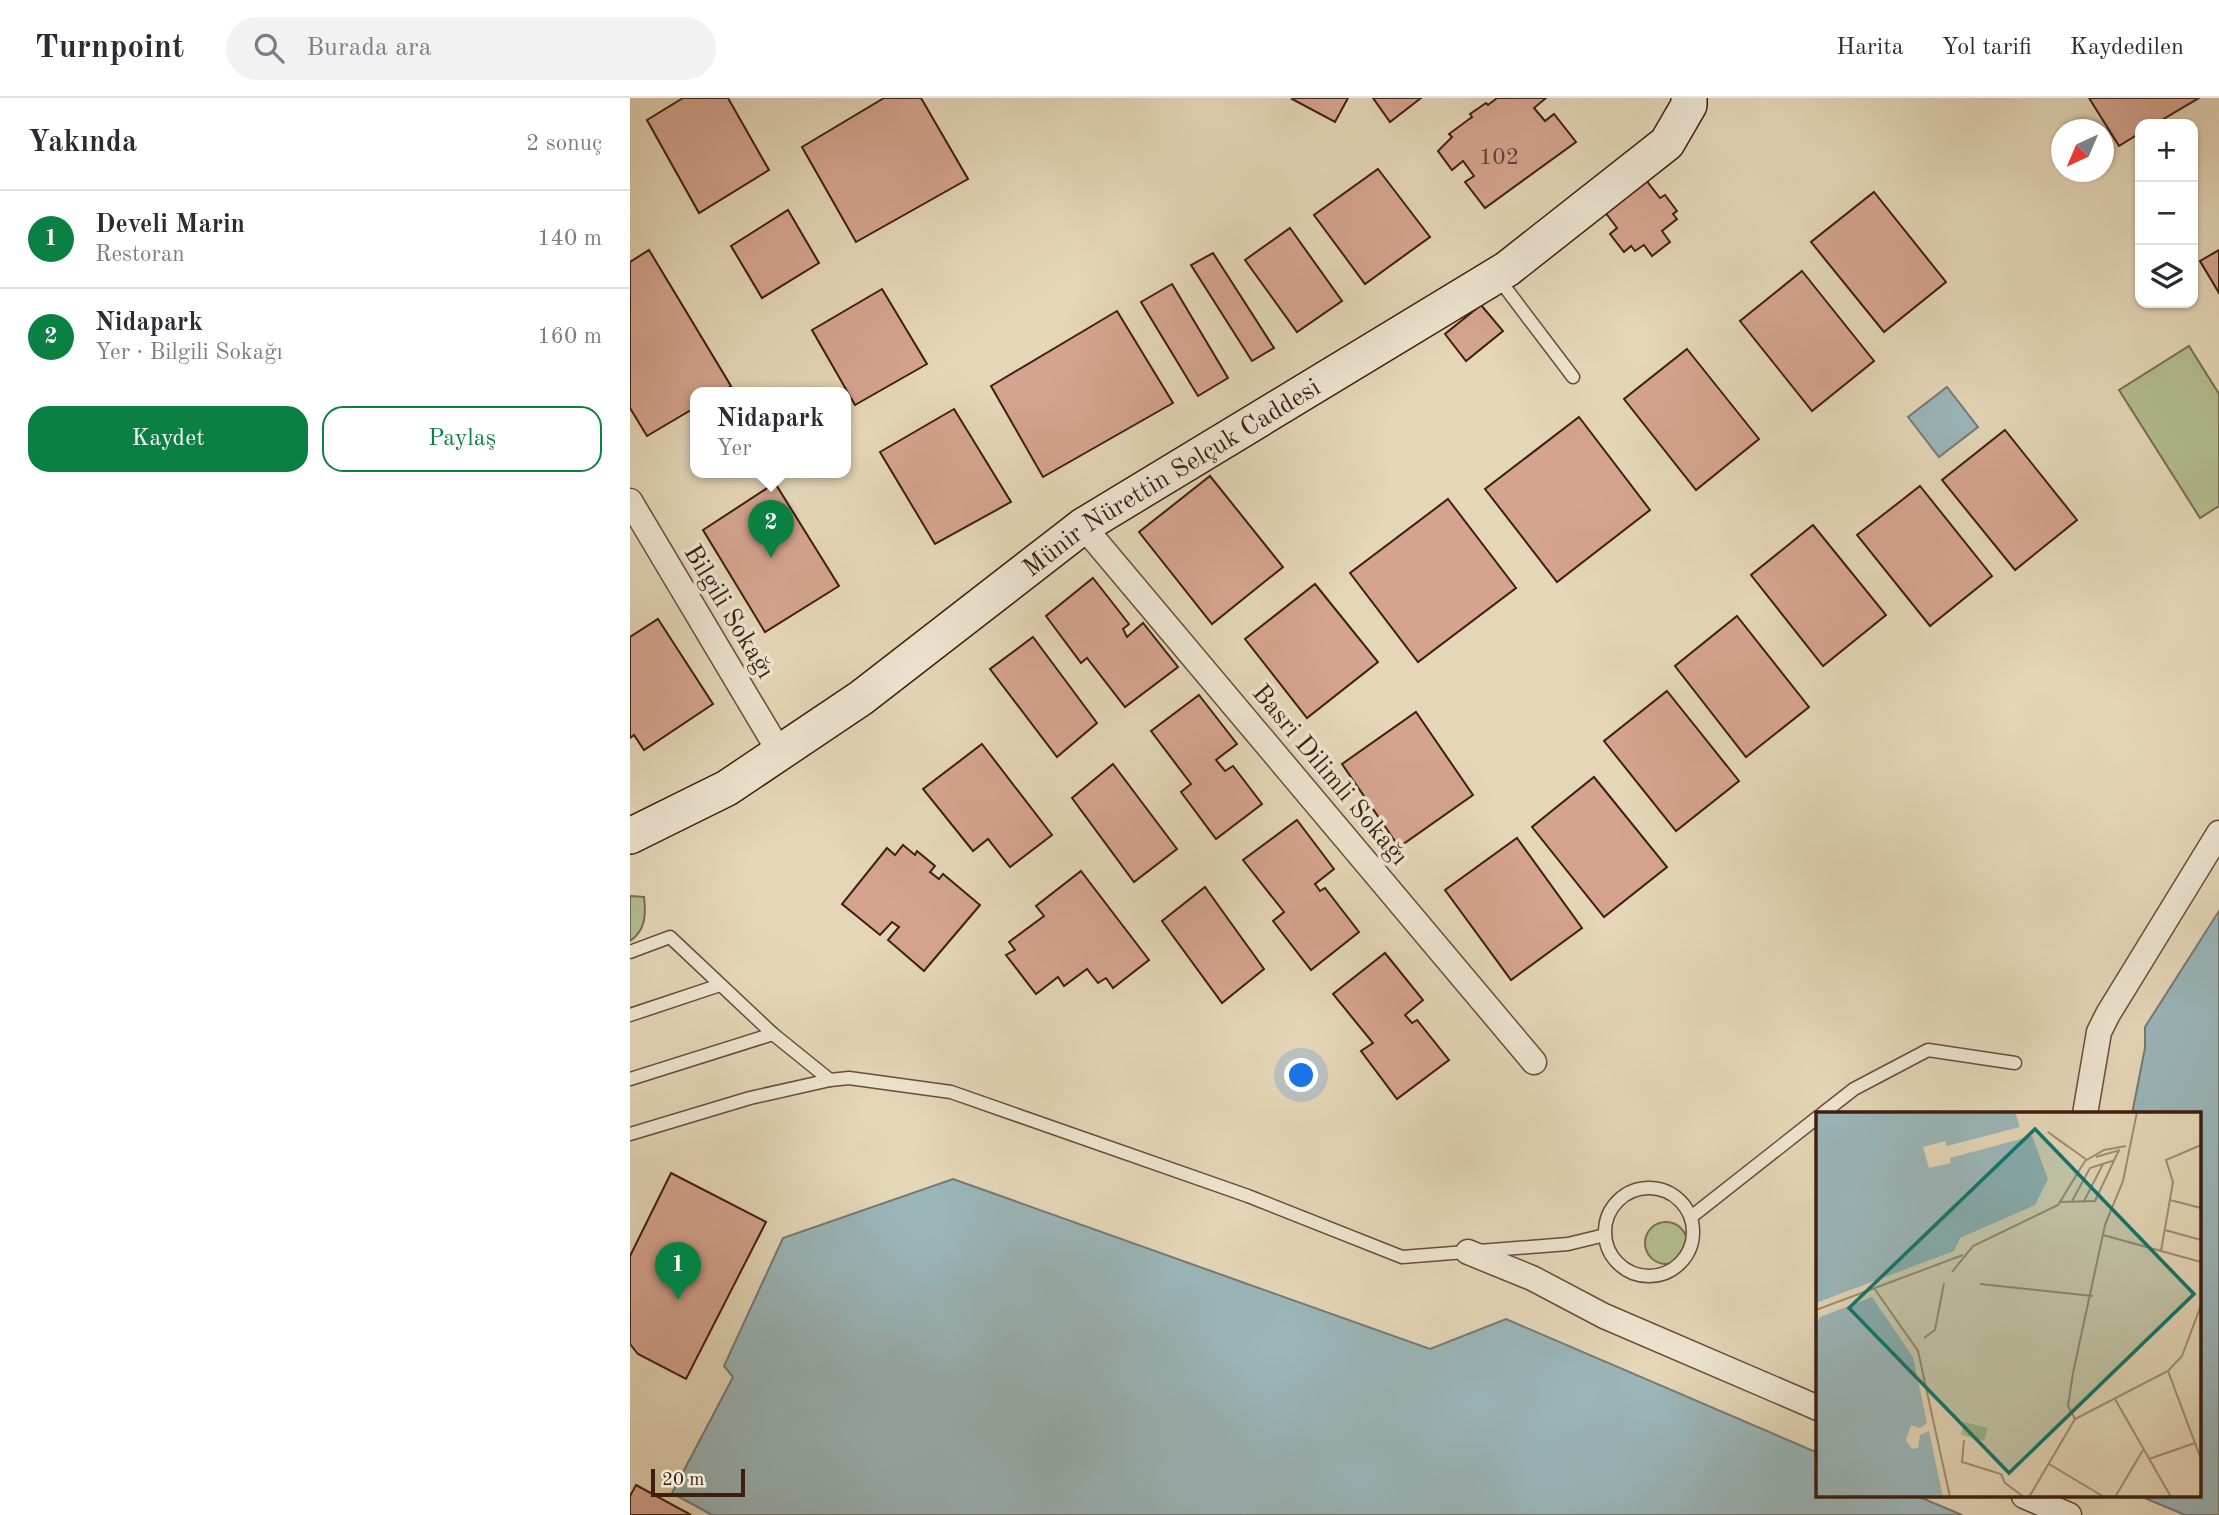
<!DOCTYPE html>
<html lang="tr">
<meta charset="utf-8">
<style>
body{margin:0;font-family:"Old Standard TT",serif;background:#f2f2f3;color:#2b2b33}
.controls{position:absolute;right:21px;top:21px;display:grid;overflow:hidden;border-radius:14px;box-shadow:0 2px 5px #0004}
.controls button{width:63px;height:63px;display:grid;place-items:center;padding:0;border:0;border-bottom:2px solid #e1e1e2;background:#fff;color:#2b2b33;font:35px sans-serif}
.compass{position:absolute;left:1421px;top:21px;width:63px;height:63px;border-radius:50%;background:#fff;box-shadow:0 2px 5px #0004;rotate:224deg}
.scale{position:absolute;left:21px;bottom:18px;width:94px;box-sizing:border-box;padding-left:7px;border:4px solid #3d1f10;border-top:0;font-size:19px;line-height:24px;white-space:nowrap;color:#3d1f10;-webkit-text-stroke:5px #ede4d0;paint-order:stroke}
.you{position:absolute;left:672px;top:978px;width:24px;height:24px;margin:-18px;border:5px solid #fff;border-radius:50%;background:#1a73e8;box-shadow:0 0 0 10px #1a73e833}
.badge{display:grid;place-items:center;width:46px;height:46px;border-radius:50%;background:#0b8043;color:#fff;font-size:23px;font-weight:700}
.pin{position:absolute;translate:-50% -58px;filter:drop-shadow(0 2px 4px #0008)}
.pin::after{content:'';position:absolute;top:37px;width:24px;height:21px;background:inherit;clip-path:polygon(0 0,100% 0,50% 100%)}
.popup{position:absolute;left:60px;top:289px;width:161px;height:91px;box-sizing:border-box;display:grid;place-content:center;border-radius:14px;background:#fff;filter:drop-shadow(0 2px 5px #0005);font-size:23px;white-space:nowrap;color:#7c7c81}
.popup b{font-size:26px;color:#2b2b33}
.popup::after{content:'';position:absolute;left:50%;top:100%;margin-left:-14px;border:14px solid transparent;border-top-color:#fff}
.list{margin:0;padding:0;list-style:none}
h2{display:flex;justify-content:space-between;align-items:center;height:91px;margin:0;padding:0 28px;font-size:30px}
h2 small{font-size:23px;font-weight:400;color:#7c7c81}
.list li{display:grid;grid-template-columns:46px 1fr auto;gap:21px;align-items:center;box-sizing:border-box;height:98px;padding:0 28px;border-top:2px solid #e1e1e2}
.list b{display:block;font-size:26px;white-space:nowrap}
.list p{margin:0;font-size:23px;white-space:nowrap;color:#7c7c81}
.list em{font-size:23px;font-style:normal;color:#7c7c81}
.actions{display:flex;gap:14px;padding:21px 28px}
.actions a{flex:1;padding:16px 0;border:2px solid #0b8043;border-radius:21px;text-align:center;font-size:24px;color:#0b8043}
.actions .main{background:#0b8043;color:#fff}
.icon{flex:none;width:38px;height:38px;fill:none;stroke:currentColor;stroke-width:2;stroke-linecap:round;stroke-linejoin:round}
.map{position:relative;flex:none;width:1589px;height:1417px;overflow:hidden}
header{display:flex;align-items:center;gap:42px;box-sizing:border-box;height:98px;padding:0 35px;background:#fff;border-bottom:2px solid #e1e1e2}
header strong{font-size:33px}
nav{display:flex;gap:38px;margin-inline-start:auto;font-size:24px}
.search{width:490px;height:63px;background:#f2f2f3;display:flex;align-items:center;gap:18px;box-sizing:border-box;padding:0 24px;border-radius:38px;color:#7c7c81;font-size:26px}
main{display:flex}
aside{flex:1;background:#fff}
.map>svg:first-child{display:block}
</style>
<header>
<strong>Turnpoint</strong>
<div class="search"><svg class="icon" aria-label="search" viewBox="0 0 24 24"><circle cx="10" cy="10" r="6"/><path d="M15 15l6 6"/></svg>Burada ara</div>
<nav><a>Harita</a><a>Yol tarifi</a><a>Kaydedilen</a></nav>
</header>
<main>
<aside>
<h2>Yakında<small>2 sonuç</small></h2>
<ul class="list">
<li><span class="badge">1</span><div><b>Develi Marin</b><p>Restoran</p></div><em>140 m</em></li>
<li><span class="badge">2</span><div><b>Nidapark</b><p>Yer · Bilgili Sokağı</p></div><em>160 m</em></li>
</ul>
<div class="actions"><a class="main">Kaydet</a><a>Paylaş</a></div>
</aside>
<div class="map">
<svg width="1589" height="1417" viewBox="0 0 1589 1417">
<rect width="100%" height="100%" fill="#e4d6b7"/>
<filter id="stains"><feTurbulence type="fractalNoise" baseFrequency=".00286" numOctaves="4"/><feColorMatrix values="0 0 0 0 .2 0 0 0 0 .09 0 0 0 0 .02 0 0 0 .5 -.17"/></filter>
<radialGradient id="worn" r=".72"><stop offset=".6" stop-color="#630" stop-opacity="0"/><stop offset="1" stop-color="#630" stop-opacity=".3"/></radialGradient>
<!-- green -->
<g fill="#b3be8f" stroke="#786e50" stroke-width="2">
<path d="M 1559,248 L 1589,296 L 1589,408 L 1570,420 L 1489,292 Z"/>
<path d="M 0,798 L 14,799 C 16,816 16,832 0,843 Z"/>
<circle cx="1036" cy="1145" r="21"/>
</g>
<!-- water -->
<g fill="#9ab6b9" stroke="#757a75" stroke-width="2">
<path d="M 1317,289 L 1348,329 L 1309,359 L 1278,319 Z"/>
<path d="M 1589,813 L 1589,1417 L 1555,1417 L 1510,1398 L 1570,1398 L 1570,1016 L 1502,1016 L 1515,950 L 1515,929 Z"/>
<path d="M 323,1081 L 800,1251 L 876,1221 L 1188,1355 L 1188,1398 L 1287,1398 L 1332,1417 L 82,1417 L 42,1395 L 103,1279 L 94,1268 L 153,1140 Z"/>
</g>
<!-- building -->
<g fill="#d5a48f" stroke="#3d1f10" stroke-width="2">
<path d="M 53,0 L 98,0 L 139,72 L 69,115 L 17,22 Z"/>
<path d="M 254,0 L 291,0 L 338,81 L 226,144 L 172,49 Z"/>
<path d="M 663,0 L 718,0 L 705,24 L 662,1 Z"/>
<path d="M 743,0 L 791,0 L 760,24 Z"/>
<path d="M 867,0 L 916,0 L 904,10 L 915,23 L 924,16 L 946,44 L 855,110 L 835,84 L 844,78 L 833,63 L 822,72 L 808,53 L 822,39 L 819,36 L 842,19 L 840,16 L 856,5 L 858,7 Z"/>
<path d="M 1459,0 L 1569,0 L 1525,26 L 1510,26 L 1510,35 L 1489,48 Z"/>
<path d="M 748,71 L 800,139 L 735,186 L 684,117 Z"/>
<path d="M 1016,82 L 1030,100 L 1035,97 L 1047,113 L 1043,116 L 1047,121 L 1032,133 L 1040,144 L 1022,158 L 1014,147 L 1005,153 L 1001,148 L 994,154 L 980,136 L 987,130 L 975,114 Z"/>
<path d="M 1244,94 L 1316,184 L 1254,234 L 1181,144 Z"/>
<path d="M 158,112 L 189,165 L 132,200 L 101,148 Z"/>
<path d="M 660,130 L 712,203 L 667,234 L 615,162 Z"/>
<path d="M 19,152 L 101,288 L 91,294 L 66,294 L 66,309 L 17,338 L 0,310 L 0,164 Z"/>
<path d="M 1589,152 L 1589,195 L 1570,163 Z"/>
<path d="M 583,155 L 644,250 L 622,263 L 561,167 Z"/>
<path d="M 1172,173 L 1244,263 L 1182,313 L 1110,223 Z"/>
<path d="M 542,186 L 598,280 L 568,298 L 511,204 Z"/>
<path d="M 252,191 L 297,266 L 225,307 L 182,232 Z"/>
<path d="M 851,207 L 873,233 L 836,263 L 815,236 Z"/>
<path d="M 487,213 L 543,305 L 413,379 L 361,288 Z"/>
<path d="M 1057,251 L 1129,341 L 1066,392 L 994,301 Z"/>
<path d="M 324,311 L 381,404 L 305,446 L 250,354 Z"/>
<path d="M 949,319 L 1020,412 L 927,484 L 855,391 Z"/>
<path d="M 1375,332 L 1447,422 L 1385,472 L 1312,382 Z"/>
<path d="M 580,378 L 653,469 L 582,526 L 509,434 Z"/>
<path d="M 145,385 L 209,488 L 135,534 L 73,432 Z"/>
<path d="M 1290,388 L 1362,478 L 1300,528 L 1227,437 Z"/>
<path d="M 818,401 L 886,490 L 788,564 L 720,475 Z"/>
<path d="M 1183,427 L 1256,517 L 1193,568 L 1121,477 Z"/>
<path d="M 463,480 L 499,526 L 493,531 L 497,539 L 513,525 L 548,569 L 495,609 L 457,560 L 451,565 L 416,518 Z"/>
<path d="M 685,486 L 748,564 L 677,620 L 615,541 Z"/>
<path d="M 1107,518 L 1179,609 L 1116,659 L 1045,568 Z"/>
<path d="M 28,521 L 83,606 L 14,652 L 4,637 L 0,640 L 0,539 Z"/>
<path d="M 403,539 L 467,625 L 427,659 L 360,571 Z"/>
<path d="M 1037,593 L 1109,683 L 1046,733 L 974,643 Z"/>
<path d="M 569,597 L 607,646 L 586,662 L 595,673 L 603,668 L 632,706 L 586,741 L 551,694 L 561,686 L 521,633 Z"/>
<path d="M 786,614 L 843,697 L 769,749 L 712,666 Z"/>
<path d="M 352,646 L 422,737 L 380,769 L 358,741 L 343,753 L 293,691 Z"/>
<path d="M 483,666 L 547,751 L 504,784 L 442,700 Z"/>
<path d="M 964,679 L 1037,769 L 974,819 L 902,729 Z"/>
<path d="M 667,722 L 704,771 L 685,786 L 690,793 L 695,790 L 729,834 L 681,872 L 643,823 L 654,814 L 613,762 Z"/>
<path d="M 887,740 L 952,830 L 881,882 L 815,792 Z"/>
<path d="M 273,747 L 285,757 L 287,753 L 305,768 L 300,774 L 309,781 L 313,776 L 350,807 L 294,873 L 258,842 L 269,829 L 262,824 L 250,837 L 212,806 L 257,750 L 265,757 Z"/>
<path d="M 451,773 L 519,862 L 483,890 L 476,880 L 468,885 L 457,871 L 434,888 L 428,879 L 406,896 L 376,857 L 385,852 L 379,844 L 414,818 L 406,808 Z"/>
<path d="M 575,789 L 634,871 L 592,905 L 532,823 Z"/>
<path d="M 755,855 L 793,902 L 775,917 L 782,925 L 787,922 L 819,962 L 767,1001 L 731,953 L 743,945 L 703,896 Z"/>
<path d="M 41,1075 L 136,1124 L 56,1281 L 8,1256 L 0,1246 L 0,1158 Z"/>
<path d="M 6,1387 L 61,1417 L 0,1417 L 0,1398 Z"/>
</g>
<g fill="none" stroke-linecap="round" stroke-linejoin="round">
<defs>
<g id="lane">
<path d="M 868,180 L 943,279"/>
<path d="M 0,854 L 40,839 L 143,936 L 200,982"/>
<path d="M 0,917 L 90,887"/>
<path d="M 0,981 L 143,936"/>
<path d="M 1192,1016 L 1224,991 L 1298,952 L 1385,965"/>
<path d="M 0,1036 L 120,1000 L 200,982 L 219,980 L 321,994 L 618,1098 L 772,1159 L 938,1146 L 975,1137"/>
<circle cx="1019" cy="1134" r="44"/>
<path d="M 1061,1119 L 1188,1019"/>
</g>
<g id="street">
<path d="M 0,403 L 149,653"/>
<path d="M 453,428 L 904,964"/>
<path d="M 1455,1016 L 1469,934 L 1478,916 L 1589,735"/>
<path d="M 838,1154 L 902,1180 L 974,1218 L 1188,1310"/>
<path d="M 1394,1398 L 1439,1417"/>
</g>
<g id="secondary">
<path id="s1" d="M 0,738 L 97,690 L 231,600 L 453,428 L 877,171 L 1037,45 L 1059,7 L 1059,0"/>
</g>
</defs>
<!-- lane casing -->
<use href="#lane" stroke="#674d3a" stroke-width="15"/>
<!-- street casing -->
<use href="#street" stroke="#674d3a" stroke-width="27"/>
<!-- secondary casing -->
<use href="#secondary" stroke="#3d1f10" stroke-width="38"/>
<!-- lane -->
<use href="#lane" stroke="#ede4d0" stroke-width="12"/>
<!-- street -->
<use href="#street" stroke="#ede4d0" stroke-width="24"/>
<!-- secondary -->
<use href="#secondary" stroke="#ede4d0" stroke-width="35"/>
</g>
<g text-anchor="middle" stroke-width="7" stroke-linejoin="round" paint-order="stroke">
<!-- number labels -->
<g font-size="23" fill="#634030">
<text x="869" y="66">102</text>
</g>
<!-- street labels -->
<g font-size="26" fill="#3d1f10" stroke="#ede4d0">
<text dy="9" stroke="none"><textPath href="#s1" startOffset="651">Münir Nürettin Selçuk Caddesi</textPath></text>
<text transform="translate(100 513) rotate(59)" y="9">Bilgili Sokağı</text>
<text transform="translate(701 676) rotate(50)" y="9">Basri Dilimli Sokağı</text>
</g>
</g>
<!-- overview -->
<g transform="translate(1186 1014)">
<rect width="385" height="385" fill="#e4d6b7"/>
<path d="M 148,310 L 172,316 L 168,329 L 145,323 Z" fill="#b3be8f"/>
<path d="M 0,0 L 199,0 L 204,15 L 131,34 L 129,29 L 107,35 L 113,56 L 135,51 L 134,46 L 216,24 L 232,67 L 219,93 L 144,126 L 138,139 L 0,191 ZM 56,185 L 97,245 L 111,311 L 104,316 L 95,313 L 90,328 L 96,337 L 102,336 L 104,323 L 113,319 L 127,385 L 0,385 L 0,212 L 4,205 Z" fill="#9ab6b9"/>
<path fill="none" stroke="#a18d74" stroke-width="2" d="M 251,34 L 232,20 L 271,48M 280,45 L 304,38M 354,88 L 385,96M 256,89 L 274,56 L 299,48M 268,89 L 287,52M 244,90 L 279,89 L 303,38M 349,118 L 385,128M 287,123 L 385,150M 345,139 L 357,70 L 350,48 L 385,33M 136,160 L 157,134 L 242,93 L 269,49 L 288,38 L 310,34M 164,172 L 277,184M 58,176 L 102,239 L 134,385M 0,198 L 147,143M 108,226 L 119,218 L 128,171M 352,259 L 385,347M 299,287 L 355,385M 259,307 L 252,294 L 257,261 L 289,113 L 307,69 L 321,0M 148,328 L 146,350 L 185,362 L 189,371 L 208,385M 333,347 L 379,331M 233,352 L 288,385M 213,385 L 259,307 L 352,259 L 366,244 L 385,193M 299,385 L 327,338"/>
<path fill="#0f766e" fill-opacity="0.15" stroke="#0f766e" stroke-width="3.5" d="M 219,17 L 378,182 L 193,361 L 33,196 Z"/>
<rect width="385" height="385" fill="none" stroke="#3d1f10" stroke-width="3.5"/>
</g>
<rect width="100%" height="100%" filter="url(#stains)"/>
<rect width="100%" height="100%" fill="url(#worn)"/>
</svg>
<div class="controls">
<button>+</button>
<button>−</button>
<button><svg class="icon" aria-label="layers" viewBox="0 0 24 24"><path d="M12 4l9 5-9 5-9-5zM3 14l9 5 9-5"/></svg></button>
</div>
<svg class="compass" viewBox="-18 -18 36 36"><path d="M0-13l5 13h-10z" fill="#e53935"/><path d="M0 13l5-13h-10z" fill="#7c7c81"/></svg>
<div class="scale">20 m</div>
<div class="you"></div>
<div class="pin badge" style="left:48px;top:1202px">1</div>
<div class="pin badge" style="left:141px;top:460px">2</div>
<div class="popup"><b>Nidapark</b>Yer</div>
</div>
</main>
